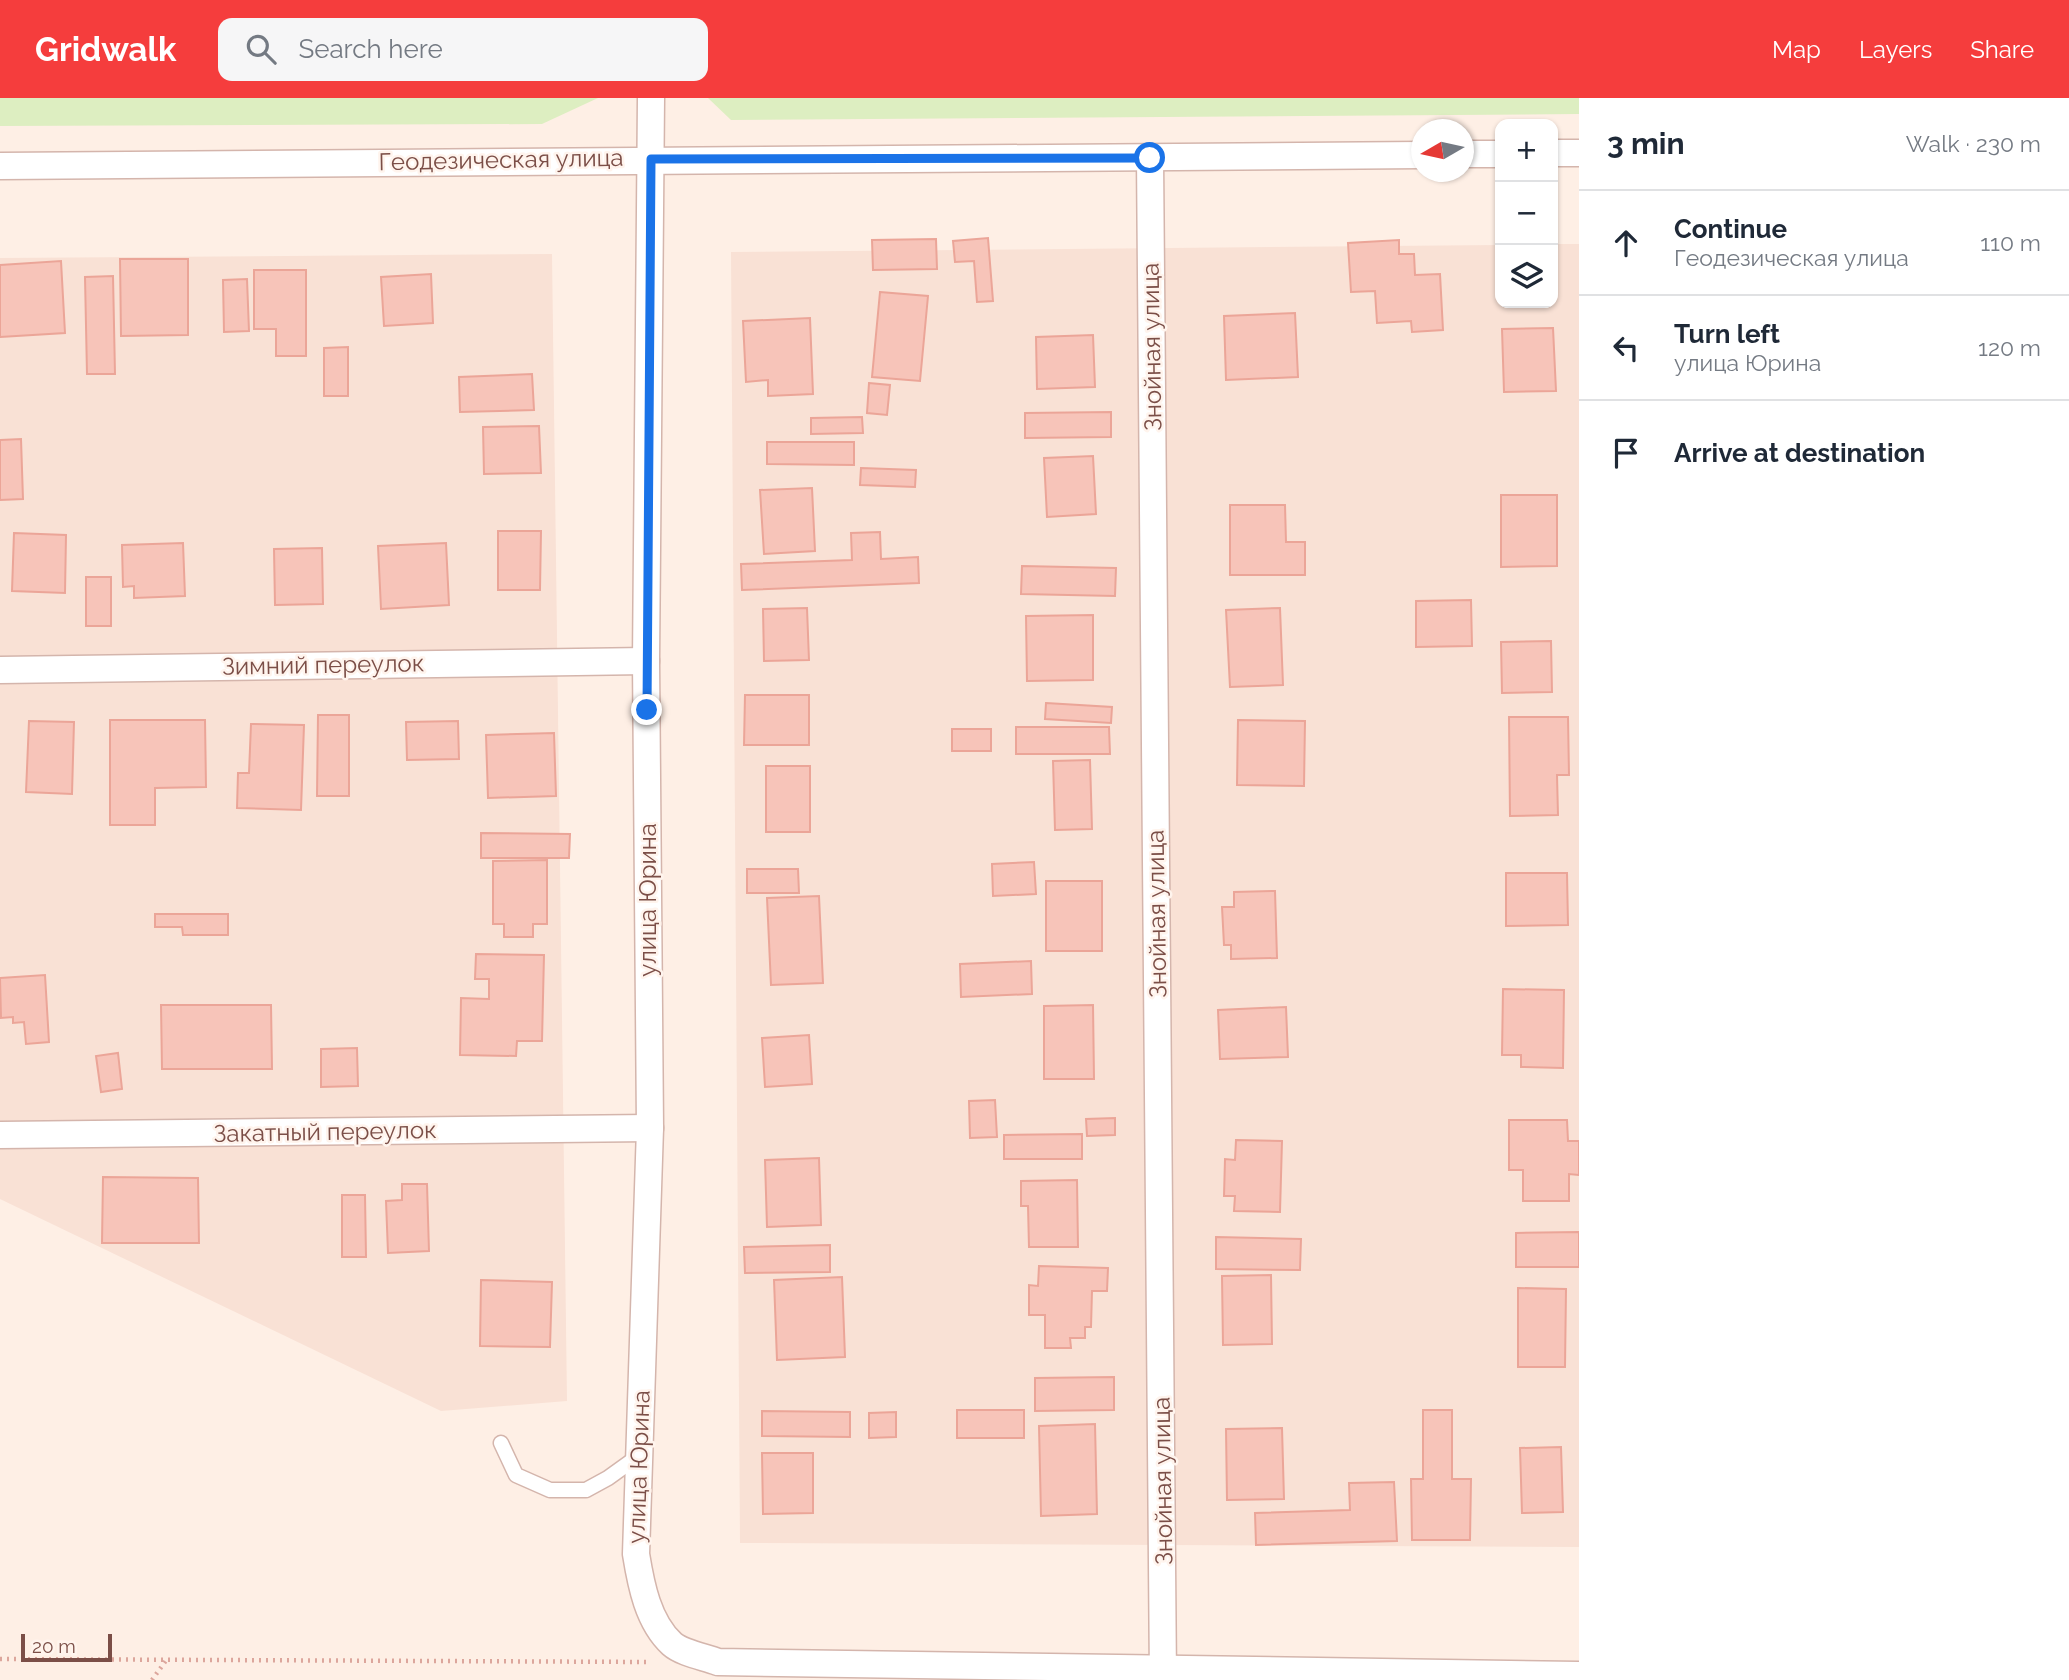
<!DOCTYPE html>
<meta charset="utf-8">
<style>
body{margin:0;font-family:Raleway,sans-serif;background:#f6f6f7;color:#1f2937}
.controls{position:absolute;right:21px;top:21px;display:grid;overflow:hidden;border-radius:14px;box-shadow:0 2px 5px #0004}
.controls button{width:63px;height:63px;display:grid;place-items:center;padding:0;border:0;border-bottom:2px solid #e0e1e3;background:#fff;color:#1f2937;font:35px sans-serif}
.compass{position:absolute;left:1411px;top:21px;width:63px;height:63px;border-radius:50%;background:#fff;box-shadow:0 2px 5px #0004;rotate:261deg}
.scale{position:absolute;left:21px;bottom:18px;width:91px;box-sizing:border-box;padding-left:7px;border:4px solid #7b4e47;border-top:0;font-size:19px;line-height:24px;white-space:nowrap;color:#7b4e47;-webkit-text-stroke:5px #fff4ed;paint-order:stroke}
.stop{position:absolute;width:21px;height:21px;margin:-16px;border:5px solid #1a73e8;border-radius:50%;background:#fff}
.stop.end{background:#1a73e8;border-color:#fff;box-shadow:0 2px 7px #0008}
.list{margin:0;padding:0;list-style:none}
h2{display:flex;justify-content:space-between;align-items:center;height:91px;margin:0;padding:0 28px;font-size:30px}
h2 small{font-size:23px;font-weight:400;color:#747a83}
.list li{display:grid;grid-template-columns:46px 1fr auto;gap:21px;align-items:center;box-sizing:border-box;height:105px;padding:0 28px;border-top:2px solid #e0e1e3}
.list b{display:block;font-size:26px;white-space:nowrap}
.list p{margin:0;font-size:23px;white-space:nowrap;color:#747a83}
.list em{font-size:23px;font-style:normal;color:#747a83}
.icon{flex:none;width:38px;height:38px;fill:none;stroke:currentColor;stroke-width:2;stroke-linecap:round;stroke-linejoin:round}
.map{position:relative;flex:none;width:1579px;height:1582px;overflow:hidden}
header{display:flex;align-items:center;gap:42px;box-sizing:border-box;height:98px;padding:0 35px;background:#f53d3d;color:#fff}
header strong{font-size:33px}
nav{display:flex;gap:38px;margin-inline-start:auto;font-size:24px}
.search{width:490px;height:63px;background:#f6f6f7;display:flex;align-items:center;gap:18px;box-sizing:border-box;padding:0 24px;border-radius:14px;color:#747a83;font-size:26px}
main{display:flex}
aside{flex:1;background:#fff}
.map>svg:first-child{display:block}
</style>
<header>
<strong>Gridwalk</strong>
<div class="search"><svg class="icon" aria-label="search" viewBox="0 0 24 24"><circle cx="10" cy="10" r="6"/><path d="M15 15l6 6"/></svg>Search here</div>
<nav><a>Map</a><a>Layers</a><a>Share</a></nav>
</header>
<main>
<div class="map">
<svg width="1579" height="1582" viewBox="0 0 1579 1582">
<rect width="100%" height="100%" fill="#feefe5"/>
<!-- residential -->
<g fill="#f9e1d5">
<path d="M 1553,146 L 1579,146 L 1579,1449 L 740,1445 L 731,154 L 1500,147 L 1500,205 L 1553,205 Z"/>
<path d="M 552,156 L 567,1303 L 441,1313 L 0,1101 L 0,160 Z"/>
</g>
<!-- green -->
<g fill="#ddeec1">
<path d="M 0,0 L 598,0 L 542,26 L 0,28 Z"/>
<path d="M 708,0 L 1579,0 L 1579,16 L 731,22 Z"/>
</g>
<!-- building -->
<g fill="#f7c4b9" stroke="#eba598" stroke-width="2">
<path d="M 988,140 L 993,203 L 977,204 L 974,163 L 955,164 L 953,143 Z"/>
<path d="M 936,141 L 937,171 L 873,172 L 872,142 Z"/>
<path d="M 1399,142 L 1399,156 L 1414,156 L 1415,177 L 1440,176 L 1443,232 L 1412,234 L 1411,223 L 1377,225 L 1375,193 L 1351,194 L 1348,145 Z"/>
<path d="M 120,161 L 188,161 L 188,237 L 121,238 Z"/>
<path d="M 61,163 L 65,235 L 0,239 L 0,167 Z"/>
<path d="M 254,172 L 306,172 L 306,258 L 276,258 L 276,231 L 254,231 Z"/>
<path d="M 431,176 L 433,225 L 384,228 L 381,179 Z"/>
<path d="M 113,178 L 115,276 L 87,276 L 85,179 Z"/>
<path d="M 247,181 L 249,233 L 224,234 L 223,182 Z"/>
<path d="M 880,194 L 928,198 L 920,283 L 872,279 Z"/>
<path d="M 1295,215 L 1298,279 L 1226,282 L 1224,218 Z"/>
<path d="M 810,220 L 813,296 L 768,298 L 768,282 L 746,284 L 743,223 Z"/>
<path d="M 1553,230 L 1556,293 L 1504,294 L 1502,231 Z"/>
<path d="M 1093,237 L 1095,289 L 1037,291 L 1036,239 Z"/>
<path d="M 348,249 L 348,298 L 324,298 L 324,250 Z"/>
<path d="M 532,276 L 534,312 L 460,314 L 459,279 Z"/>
<path d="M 869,285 L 890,287 L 887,317 L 867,315 Z"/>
<path d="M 1111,314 L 1111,339 L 1025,340 L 1025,315 Z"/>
<path d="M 862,319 L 863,335 L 811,336 L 811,320 Z"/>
<path d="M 539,328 L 541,375 L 484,376 L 483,329 Z"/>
<path d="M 21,341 L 23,401 L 0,402 L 0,342 Z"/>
<path d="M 767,344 L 854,344 L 854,367 L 767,366 Z"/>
<path d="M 1093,358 L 1096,416 L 1047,419 L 1044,360 Z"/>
<path d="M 861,370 L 916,372 L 915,389 L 860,387 Z"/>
<path d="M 812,390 L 815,453 L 764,456 L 760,392 Z"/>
<path d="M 1501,397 L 1557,397 L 1557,468 L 1501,469 Z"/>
<path d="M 1230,407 L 1285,407 L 1286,444 L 1305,444 L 1305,477 L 1230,477 Z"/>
<path d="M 498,433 L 541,433 L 540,492 L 498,492 Z"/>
<path d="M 880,434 L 881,461 L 918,459 L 919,485 L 742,492 L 741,466 L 852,462 L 851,435 Z"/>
<path d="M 14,435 L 66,437 L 65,495 L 12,493 Z"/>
<path d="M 183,445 L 185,498 L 134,500 L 134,488 L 123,489 L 122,447 Z"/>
<path d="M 446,445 L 449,507 L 381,511 L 378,448 Z"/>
<path d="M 322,450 L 323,506 L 275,507 L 274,451 Z"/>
<path d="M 1022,468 L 1116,470 L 1115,498 L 1021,496 Z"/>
<rect x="86" y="479" width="25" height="49"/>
<path d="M 1471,502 L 1472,548 L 1416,549 L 1416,503 Z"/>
<path d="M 807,510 L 809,562 L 764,563 L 763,511 Z"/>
<path d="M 1280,510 L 1283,587 L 1230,589 L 1226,512 Z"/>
<path d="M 1093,517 L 1093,582 L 1027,583 L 1026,518 Z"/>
<path d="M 1551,543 L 1552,594 L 1502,595 L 1501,544 Z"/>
<path d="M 745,597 L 809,597 L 809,647 L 744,647 Z"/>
<path d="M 1046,605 L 1112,609 L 1111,625 L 1045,621 Z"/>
<path d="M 318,617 L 349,617 L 349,698 L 317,698 Z"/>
<path d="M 1509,619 L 1568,619 L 1569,677 L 1557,677 L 1558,717 L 1510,718 Z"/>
<path d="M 110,622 L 205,622 L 206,689 L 155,690 L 155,727 L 110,727 Z"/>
<path d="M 1238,622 L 1305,623 L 1304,688 L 1237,687 Z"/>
<path d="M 29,623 L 74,624 L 72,696 L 26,694 Z"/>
<path d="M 458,623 L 459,661 L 407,662 L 406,624 Z"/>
<path d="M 251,626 L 304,627 L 301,712 L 237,710 L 238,675 L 249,675 Z"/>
<path d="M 1016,629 L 1109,629 L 1110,656 L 1016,656 Z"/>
<rect x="952" y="631" width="39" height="22"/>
<path d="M 554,635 L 556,698 L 488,700 L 486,637 Z"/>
<path d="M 1090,662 L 1092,731 L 1055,732 L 1053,663 Z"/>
<rect x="766" y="668" width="44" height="66"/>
<path d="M 481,735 L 570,736 L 569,760 L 481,760 Z"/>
<path d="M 547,762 L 547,826 L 533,826 L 533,839 L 504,839 L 504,826 L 493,826 L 493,763 Z"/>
<path d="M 1034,764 L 1036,796 L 993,798 L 992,766 Z"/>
<path d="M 747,771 L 798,771 L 799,795 L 747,795 Z"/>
<path d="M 1506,775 L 1567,775 L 1568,827 L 1506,828 Z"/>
<rect x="1046" y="783" width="56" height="70"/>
<path d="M 1275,793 L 1277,860 L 1231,861 L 1231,847 L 1224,847 L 1222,809 L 1234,809 L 1234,794 Z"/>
<path d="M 819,798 L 823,885 L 771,887 L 767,800 Z"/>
<path d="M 155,816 L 228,816 L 228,837 L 183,837 L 182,829 L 155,829 Z"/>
<path d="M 476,856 L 544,857 L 542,943 L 517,943 L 516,958 L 460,957 L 461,900 L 489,901 L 489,881 L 475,881 Z"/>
<path d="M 1031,863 L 1032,896 L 961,899 L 960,866 Z"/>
<path d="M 45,877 L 49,944 L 26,946 L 24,924 L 13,925 L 13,919 L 1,920 L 0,880 Z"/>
<path d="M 1503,891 L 1564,892 L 1563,970 L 1521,969 L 1521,957 L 1502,957 Z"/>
<path d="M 161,907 L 271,907 L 272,971 L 162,971 Z"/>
<path d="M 1093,907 L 1094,981 L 1044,981 L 1044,908 Z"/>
<path d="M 1286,909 L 1288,959 L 1220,961 L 1218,912 Z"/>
<path d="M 809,937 L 812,986 L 765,989 L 762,940 Z"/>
<path d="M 357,950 L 358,988 L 321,989 L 321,951 Z"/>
<path d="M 118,955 L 122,991 L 101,994 L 96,958 Z"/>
<path d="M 995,1002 L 997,1039 L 970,1040 L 969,1003 Z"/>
<path d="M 1115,1020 L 1115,1037 L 1087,1038 L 1086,1021 Z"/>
<path d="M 1509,1022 L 1567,1022 L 1568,1043 L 1579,1043 L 1579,1077 L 1569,1076 L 1569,1103 L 1523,1103 L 1523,1072 L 1509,1072 Z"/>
<path d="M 1082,1036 L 1082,1061 L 1004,1061 L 1004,1037 Z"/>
<path d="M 1236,1042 L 1282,1043 L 1280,1114 L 1234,1113 L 1235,1098 L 1224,1098 L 1225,1061 L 1235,1062 Z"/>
<path d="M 819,1060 L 821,1127 L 767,1129 L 765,1062 Z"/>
<path d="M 103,1079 L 198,1080 L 199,1145 L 102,1145 Z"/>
<path d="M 1077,1082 L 1078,1149 L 1029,1149 L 1028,1108 L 1021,1108 L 1021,1083 Z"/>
<path d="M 402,1086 L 427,1086 L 429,1153 L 388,1155 L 386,1103 L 402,1102 Z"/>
<path d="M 342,1097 L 365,1097 L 366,1159 L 342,1159 Z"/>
<path d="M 1579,1134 L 1579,1169 L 1516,1169 L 1516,1135 Z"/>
<path d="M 1216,1139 L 1301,1141 L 1300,1172 L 1216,1171 Z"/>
<path d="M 830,1147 L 830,1174 L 745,1175 L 744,1149 Z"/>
<path d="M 1039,1168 L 1108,1170 L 1107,1193 L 1092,1193 L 1091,1229 L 1085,1229 L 1085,1240 L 1070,1240 L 1071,1250 L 1045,1250 L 1045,1217 L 1029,1217 L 1029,1187 L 1038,1188 Z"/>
<path d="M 1271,1177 L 1272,1246 L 1223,1247 L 1222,1178 Z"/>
<path d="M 842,1179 L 845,1259 L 777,1262 L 774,1182 Z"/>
<path d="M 481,1182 L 552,1184 L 550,1249 L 480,1248 Z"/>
<path d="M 1518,1190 L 1566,1191 L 1565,1269 L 1518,1269 Z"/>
<path d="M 1114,1279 L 1114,1312 L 1035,1313 L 1035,1280 Z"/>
<rect x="957" y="1312" width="67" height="28"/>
<path d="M 1423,1312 L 1452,1312 L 1452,1381 L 1471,1381 L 1470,1442 L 1412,1442 L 1411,1381 L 1423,1381 Z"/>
<path d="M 762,1313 L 850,1314 L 850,1339 L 762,1338 Z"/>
<path d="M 896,1314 L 896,1339 L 869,1340 L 869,1315 Z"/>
<path d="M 1095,1326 L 1097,1416 L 1041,1418 L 1039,1328 Z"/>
<path d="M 1282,1330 L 1284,1401 L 1227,1402 L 1226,1331 Z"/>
<path d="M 1561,1349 L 1563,1414 L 1522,1415 L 1520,1350 Z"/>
<path d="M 762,1355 L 813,1355 L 813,1415 L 763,1416 Z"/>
<path d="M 1394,1384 L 1397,1443 L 1256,1447 L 1255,1415 L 1350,1412 L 1349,1385 Z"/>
</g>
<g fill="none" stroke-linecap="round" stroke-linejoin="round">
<defs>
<path id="service" d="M 501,1345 L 516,1377 L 550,1392 L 586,1392 L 608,1380 L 640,1357"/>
<g id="minor">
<path d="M 651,0 L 646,563 L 650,1030 L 636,1456 C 641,1487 648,1524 672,1546 C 682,1555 705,1559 718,1564 L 1579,1577"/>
<path d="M 1553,55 L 1579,55"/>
<path d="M 1464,56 L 1500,56"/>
<path d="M 1150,60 L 1163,1582"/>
<path d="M 0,68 L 1422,57"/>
<path d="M 0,572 L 646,563"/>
<path d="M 0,1037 L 650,1030"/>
</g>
</defs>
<!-- service casing -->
<use href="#service" stroke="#d4b5ac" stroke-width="17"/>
<!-- minor casing -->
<use href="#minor" stroke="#d4b5ac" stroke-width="29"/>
<!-- path -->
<g stroke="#dca69c" stroke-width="4.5" stroke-dasharray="2 5" stroke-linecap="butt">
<path d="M 0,1561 L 650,1564"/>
<path d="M 152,1582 L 167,1561"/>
</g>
<!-- service -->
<use href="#service" stroke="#fff" stroke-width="14"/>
<!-- minor -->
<use href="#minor" stroke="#fff" stroke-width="26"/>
</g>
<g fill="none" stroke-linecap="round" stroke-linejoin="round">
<!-- route -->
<path stroke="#1a73e8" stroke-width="9" d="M 647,612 L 651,61 L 1150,60"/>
</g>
<g text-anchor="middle" stroke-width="5" stroke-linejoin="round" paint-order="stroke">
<!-- street labels -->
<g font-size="24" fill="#7b4e47" stroke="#fff4ed">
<text transform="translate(501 62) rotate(-1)" y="8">Геодезическая улица</text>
<text transform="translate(1152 249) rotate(-91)" y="8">Знойная улица</text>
<text transform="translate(323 567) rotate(-1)" y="8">Зимний переулок</text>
<text transform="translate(648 802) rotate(-90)" y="8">улица Юрина</text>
<text transform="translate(1157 816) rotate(-91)" y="8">Знойная улица</text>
<text transform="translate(325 1034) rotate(-1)" y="8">Закатный переулок</text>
<text transform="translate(639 1369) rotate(-88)" y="8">улица Юрина</text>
<text transform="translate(1163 1383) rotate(-91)" y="8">Знойная улица</text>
</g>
</g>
</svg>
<div class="controls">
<button>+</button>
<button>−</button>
<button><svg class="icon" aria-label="layers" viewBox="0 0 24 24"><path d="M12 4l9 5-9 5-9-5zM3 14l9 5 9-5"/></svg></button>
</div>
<svg class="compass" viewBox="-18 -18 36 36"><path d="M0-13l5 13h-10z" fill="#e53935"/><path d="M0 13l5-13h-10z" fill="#747a83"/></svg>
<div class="scale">20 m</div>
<div class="stop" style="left:1150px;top:60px"></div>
<div class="stop end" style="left:647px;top:612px"></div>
</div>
<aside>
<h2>3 min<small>Walk · 230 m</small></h2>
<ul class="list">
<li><svg class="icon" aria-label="ahead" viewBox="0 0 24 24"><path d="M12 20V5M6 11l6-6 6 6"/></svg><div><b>Continue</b><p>Геодезическая улица</p></div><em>110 m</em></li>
<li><svg class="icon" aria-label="left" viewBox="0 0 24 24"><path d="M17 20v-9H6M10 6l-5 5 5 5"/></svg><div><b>Turn left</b><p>улица Юрина</p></div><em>120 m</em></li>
<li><svg class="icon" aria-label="arrive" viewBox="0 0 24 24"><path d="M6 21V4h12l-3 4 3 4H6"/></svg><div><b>Arrive at destination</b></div></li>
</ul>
</aside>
</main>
